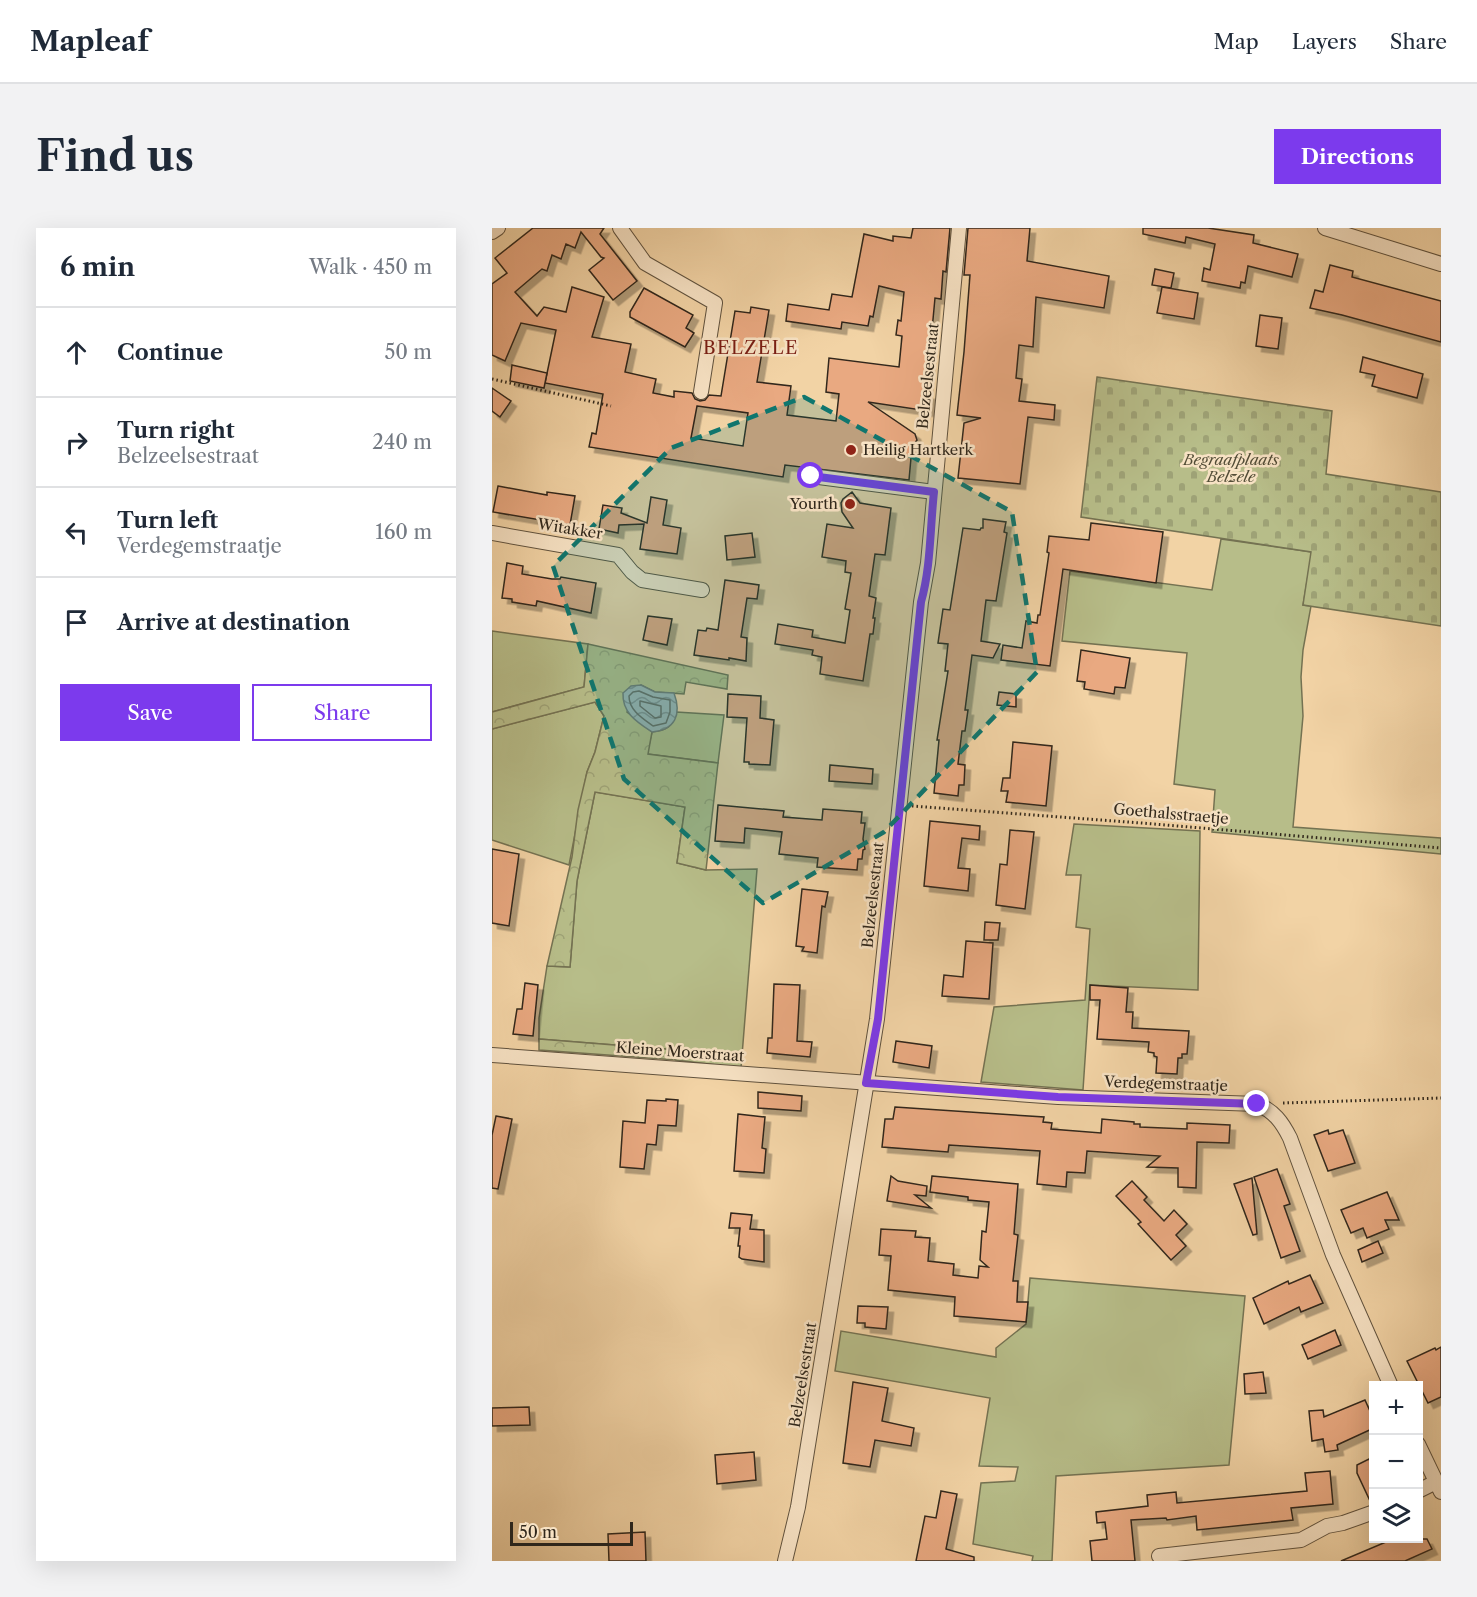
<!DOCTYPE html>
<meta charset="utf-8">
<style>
body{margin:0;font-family:"Libre Caslon Text",serif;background:#f2f2f3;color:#1f2937}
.controls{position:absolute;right:18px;bottom:18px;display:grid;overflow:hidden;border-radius:0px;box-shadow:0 6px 24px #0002}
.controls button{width:54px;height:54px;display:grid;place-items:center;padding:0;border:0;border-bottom:2px solid #e0e1e3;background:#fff;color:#1f2937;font:30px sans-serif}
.scale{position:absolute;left:18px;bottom:15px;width:123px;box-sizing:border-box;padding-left:6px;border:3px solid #30271b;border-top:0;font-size:16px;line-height:21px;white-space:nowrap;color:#30271b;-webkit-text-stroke:4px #f7e2c4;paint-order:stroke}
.stop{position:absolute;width:18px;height:18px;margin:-14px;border:4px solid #7c3aed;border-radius:50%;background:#fff}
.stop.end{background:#7c3aed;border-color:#fff;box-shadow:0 2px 6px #0008}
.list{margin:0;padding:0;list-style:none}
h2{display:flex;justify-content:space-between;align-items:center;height:78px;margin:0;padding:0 24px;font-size:26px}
h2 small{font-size:20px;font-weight:400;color:#747a83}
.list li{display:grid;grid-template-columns:39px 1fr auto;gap:18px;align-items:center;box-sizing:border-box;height:90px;padding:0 24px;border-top:2px solid #e0e1e3}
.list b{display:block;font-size:22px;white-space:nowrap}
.list p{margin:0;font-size:20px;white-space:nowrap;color:#747a83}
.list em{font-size:20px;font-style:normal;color:#747a83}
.actions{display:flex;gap:12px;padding:18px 24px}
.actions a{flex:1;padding:14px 0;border:2px solid #7c3aed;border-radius:0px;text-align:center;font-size:21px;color:#7c3aed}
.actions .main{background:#7c3aed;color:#fff}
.icon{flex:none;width:33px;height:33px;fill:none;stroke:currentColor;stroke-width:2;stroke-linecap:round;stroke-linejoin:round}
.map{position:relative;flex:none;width:949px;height:1333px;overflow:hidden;border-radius:0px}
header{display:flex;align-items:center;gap:36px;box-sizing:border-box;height:84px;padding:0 30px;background:#fff;border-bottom:2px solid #e0e1e3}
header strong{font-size:28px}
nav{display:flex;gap:33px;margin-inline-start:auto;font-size:21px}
.intro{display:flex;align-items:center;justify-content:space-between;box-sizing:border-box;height:144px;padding:0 36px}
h1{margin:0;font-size:42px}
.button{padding:15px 27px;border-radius:0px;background:#7c3aed;color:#fff;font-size:21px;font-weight:700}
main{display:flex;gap:36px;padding:0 36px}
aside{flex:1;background:#fff;border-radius:0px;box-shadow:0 6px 24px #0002}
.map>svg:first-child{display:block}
</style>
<header>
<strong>Mapleaf</strong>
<nav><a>Map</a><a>Layers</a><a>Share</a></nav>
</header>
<div class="intro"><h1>Find us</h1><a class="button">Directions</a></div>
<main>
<aside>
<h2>6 min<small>Walk · 450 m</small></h2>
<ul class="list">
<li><svg class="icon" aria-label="ahead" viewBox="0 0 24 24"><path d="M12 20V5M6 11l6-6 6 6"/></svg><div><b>Continue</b></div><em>50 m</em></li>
<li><svg class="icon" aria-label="right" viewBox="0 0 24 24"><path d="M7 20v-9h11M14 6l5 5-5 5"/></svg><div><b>Turn right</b><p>Belzeelsestraat</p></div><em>240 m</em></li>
<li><svg class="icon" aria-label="left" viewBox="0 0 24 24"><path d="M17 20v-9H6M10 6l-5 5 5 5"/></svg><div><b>Turn left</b><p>Verdegemstraatje</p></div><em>160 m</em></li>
<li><svg class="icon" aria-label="arrive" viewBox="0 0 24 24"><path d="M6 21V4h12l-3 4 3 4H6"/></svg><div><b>Arrive at destination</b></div></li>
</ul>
<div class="actions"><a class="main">Save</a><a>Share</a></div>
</aside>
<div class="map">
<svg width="949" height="1333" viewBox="0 0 949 1333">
<defs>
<pattern id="forest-crowns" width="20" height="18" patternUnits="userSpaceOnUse" patternTransform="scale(1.5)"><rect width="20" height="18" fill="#b7bd89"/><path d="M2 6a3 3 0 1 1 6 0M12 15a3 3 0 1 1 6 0" fill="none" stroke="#9ea276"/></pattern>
<pattern id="cemetery-stones" width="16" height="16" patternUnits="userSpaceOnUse" patternTransform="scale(1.5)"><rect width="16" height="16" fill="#b7bd89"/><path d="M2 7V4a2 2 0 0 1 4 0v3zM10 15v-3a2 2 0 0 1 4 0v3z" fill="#9ea276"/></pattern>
<pattern id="water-waves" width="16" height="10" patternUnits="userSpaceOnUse" patternTransform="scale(1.5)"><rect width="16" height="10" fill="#a2b4b3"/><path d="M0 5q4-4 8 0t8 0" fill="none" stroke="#849291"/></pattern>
<filter id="shadow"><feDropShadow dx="5.5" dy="5.5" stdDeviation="0" flood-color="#0004"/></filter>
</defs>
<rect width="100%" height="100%" fill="#f2d3a5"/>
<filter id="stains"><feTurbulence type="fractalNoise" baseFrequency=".00333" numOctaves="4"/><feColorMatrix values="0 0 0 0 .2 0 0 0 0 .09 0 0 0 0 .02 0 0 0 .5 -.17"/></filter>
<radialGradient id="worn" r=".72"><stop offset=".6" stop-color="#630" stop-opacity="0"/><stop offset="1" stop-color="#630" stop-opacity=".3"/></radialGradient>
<!-- green -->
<g fill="#b7bd89" stroke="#747252" stroke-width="1.5">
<path d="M 729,311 L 820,324 L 811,377 L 819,378 L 811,422 L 809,449 L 811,488 L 801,599 L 949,610 L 949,626 L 720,604 L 723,562 L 682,556 L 695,425 L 570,413 L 578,343 L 720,362 Z"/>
<path d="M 0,403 L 96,416 L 92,459 L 0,484 Z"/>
<path d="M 103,474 L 112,488 L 103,524 L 95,544 L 77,637 L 0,612 L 0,501 Z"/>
<path d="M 184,484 L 232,487 L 226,535 L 155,526 L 160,504 C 174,503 181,499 184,484 Z"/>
<path d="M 103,564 L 193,579 L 185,635 L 214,642 L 265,641 L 249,840 L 184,832 L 185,822 L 47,811 L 47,790 L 55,738 L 78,739 L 85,653 Z"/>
<path d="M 582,596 L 708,603 L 706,762 L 598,757 L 591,862 L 489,854 L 502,779 L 593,772 L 598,701 L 584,699 L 589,647 L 574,647 Z"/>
<path d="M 538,1050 L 753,1068 L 737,1237 L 564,1248 L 560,1333 L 540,1333 L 541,1328 L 481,1316 L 489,1255 L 523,1253 L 526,1239 L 487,1238 L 498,1170 L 343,1143 L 349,1103 L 504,1129 L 504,1120 L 534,1096 Z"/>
</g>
<!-- forest -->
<g fill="url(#forest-crowns)" stroke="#747252" stroke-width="1.5">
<path d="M 96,416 L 236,447 L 235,461 L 194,454 L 192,466 L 163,464 L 149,457 L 135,484 L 160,504 L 156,526 L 226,535 L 214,642 L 185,635 L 193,579 L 103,564 L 85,653 L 78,739 L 55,738 L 80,629 L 86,582 L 95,544 L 103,524 L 112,488 L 103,474 L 0,501 L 0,484 L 92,459 Z"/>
<path d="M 47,811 L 185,822 L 184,832 L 47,822 Z"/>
</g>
<!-- cemetery -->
<path fill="url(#cemetery-stones)" stroke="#747252" stroke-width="1.5" d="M 605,149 L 840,183 L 834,246 L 949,264 L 949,398 L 811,377 L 819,324 L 589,289 Z"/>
<!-- water -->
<path fill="url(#water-waves)" stroke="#747c76" stroke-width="1.5" d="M 149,457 L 163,464 L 182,465 C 190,487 183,502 160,504 C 145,494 130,485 131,465 L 139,458 Z"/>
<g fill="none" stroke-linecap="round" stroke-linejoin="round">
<!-- shore -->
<g stroke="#696e67" stroke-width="1.5">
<path d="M 147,463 L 161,469 L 178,472 L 178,484 L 174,495 L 161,498 C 150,490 137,482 137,468 L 141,464 Z"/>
<path d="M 148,473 L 169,478 L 169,489 L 163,490 L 148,478 Z"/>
</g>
</g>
<!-- building -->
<g fill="#e9a981" stroke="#30271b" stroke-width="1.5" fill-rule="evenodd" filter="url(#shadow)">
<path d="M 41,0 L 112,0 L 108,6 L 145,53 L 121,72 L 97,42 L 112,30 L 109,29 L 89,4 L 83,20 L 74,16 L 69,31 L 60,27 L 55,43 L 50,41 L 23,64 L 45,88 L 52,79 L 74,84 L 80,59 L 112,69 L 100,109 L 139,116 L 133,144 L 164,151 L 161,165 L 182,169 L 182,163 L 200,165 L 203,171 L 208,173 L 213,172 L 217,167 L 229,168 L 243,83 L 258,85 L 259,79 L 277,82 L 265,154 L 299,158 L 295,187 L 344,193 L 347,166 L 334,164 L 337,130 L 407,139 L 410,108 L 404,107 L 406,92 L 409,93 L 412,64 L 387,58 L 381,89 L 378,88 L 376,98 L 350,94 L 349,101 L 294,93 L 296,76 L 337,82 L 340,66 L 360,69 L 372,6 L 401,13 L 401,8 L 419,10 L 421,0 L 458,0 L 454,44 L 451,43 L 449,71 L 443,70 L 434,166 L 438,166 L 436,183 L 376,174 L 423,206 L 425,212 L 420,219 L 417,252 L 293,237 L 291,249 L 97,219 L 100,205 L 104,206 L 111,166 L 53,155 L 64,102 L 29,95 L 13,133 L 0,127 L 0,56 L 15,45 L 3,30 ZM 205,178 L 256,185 L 251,218 L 199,210 Z"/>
<path d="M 476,0 L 538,0 L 535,33 L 617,48 L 612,80 L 544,69 L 541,119 L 527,117 L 524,150 L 530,151 L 527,173 L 563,177 L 562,192 L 536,189 L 528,256 L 466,250 L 472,195 L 489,190 L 465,187 L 472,124 L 478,47 L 472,47 Z"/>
<path d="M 651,0 L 716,0 L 762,7 L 761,15 L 806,26 L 800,49 L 756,38 L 753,55 L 749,54 L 748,60 L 710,53 L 712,40 L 718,42 L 723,16 L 694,9 L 693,15 L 651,6 Z"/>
<path d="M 838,37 L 861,43 L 860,49 L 949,73 L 949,114 L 850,87 L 818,80 L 823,62 L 831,64 Z"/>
<path d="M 663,41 L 682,45 L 679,60 L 660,57 Z"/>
<path d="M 670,59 L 706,65 L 702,91 L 665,85 Z"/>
<path d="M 152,60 L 201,87 L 194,100 L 202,105 L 193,119 L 138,89 L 138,84 Z"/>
<path d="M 768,87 L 790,90 L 786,121 L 764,118 Z"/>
<path d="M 871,129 L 931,146 L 925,170 L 880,158 L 883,147 L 868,144 Z"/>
<path d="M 20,137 L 55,145 L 52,160 L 18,153 Z"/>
<path d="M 0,160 L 19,173 L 8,189 L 0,183 Z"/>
<path d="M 6,258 L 55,267 L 55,264 L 83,268 L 78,297 L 1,284 Z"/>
<path d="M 360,264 L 368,275 L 399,280 L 393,327 L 383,326 L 377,368 L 384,370 L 381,390 L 383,390 L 381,406 L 378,406 L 371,453 L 328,446 L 330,429 L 320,427 L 321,422 L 283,416 L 286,396 L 321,402 L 320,409 L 353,415 L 358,382 L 353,381 L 359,345 L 353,344 L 354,333 L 330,329 L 335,296 L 361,300 L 350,284 L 349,275 L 351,271 Z"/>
<path d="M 159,269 L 175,272 L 171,297 L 189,300 L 185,326 L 148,321 L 152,296 L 127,297 L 126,305 L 107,301 L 111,277 L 130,280 L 129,285 L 155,295 Z"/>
<path d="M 491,291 L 514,294 L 512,304 L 515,305 L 504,373 L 494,372 L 489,413 L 508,416 L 501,430 L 480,427 L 473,482 L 476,482 L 473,503 L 470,503 L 466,536 L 473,537 L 472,557 L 467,557 L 466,568 L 442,565 L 447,512 L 445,512 L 456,443 L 453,443 L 456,416 L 446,415 L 451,381 L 458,382 L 471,300 L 488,302 L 489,300 L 491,300 Z"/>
<path d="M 599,295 L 671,304 L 664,355 L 571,341 L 558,438 L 509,432 L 511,417 L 530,420 L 534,393 L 545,395 L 546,387 L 548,387 L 557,325 L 555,324 L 557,308 L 597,312 Z"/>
<path d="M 260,305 L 263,329 L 235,332 L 233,308 Z"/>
<path d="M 15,335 L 31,338 L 30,346 L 60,351 L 68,351 L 69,349 L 104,355 L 99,385 L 45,373 L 44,378 L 20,374 L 20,371 L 10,370 Z"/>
<path d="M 233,352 L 267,357 L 265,371 L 255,370 L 249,409 L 255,410 L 254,433 L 237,430 L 237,432 L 202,427 L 206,402 L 214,403 L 215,400 L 226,402 Z"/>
<path d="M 156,388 L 180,391 L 175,417 L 151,412 Z"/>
<path d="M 589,422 L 638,430 L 633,460 L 623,459 L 622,466 L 592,461 L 593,454 L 585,453 Z"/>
<path d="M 507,464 L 524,466 L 524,479 L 505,477 Z"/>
<path d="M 236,466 L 269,468 L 268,490 L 282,492 L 278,537 L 257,536 L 257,534 L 252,534 L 255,490 L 235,489 Z"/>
<path d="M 521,514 L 560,518 L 554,578 L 514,574 L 516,563 L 509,563 L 511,550 L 518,550 Z"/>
<path d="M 338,537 L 381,541 L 380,556 L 337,553 Z"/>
<path d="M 226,577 L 292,583 L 291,589 L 330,592 L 331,581 L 370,584 L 369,595 L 373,595 L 371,611 L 373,621 L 371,622 L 370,631 L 366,631 L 365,642 L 325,639 L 326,630 L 287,626 L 290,604 L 253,600 L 252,615 L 223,613 Z"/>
<path d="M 438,593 L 488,598 L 487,612 L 470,610 L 466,640 L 478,641 L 476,663 L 432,658 Z"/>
<path d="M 518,602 L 542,604 L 533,681 L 504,677 L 508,636 L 515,637 Z"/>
<path d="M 0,621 L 27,626 L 17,698 L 0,695 Z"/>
<path d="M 310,661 L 336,664 L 333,679 L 330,678 L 325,725 L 310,723 L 312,719 L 304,718 Z"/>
<path d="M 493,694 L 508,695 L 506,712 L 492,712 Z"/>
<path d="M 474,713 L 501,715 L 497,771 L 450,768 L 452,747 L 471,749 Z"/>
<path d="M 33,755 L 46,757 L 41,808 L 21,806 L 25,781 L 30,781 Z"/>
<path d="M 282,756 L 308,757 L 305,813 L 320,814 L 318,829 L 275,825 L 276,810 L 280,810 Z"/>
<path d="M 598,757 L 636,760 L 634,784 L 641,784 L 640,800 L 697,803 L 695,826 L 690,826 L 690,830 L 686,830 L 685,846 L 664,845 L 665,829 L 662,828 L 662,825 L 656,824 L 657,814 L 605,811 L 608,772 L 598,772 Z"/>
<path d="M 404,813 L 440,818 L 437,840 L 401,834 Z"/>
<path d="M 266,864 L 310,868 L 309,883 L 266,880 Z"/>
<path d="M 174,871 L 186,872 L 184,898 L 166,897 L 164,917 L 155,916 L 152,941 L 128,939 L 131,893 L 153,895 L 155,872 L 174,873 Z"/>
<path d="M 403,879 L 552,889 L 551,894 L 560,895 L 559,901 L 609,905 L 610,891 L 642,894 L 642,896 L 648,896 L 648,899 L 695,901 L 695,895 L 738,897 L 737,915 L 705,914 L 704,960 L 686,959 L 686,940 L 655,939 L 668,928 L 595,923 L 593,945 L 575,944 L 574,959 L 545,956 L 548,923 L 457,917 L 456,924 L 390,919 L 393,891 L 401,891 Z"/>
<path d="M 246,886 L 273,889 L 270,920 L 274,921 L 272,945 L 242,943 Z"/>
<path d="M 4,888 L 20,891 L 6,961 L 0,960 L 0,907 Z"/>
<path d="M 836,902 L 837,906 L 851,902 L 863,935 L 836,943 L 822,907 Z"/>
<path d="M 785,941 L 798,976 L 792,978 L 808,1023 L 789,1030 L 762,949 Z"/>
<path d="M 399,948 L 406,953 L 435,958 L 434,968 L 423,967 L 439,980 L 395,973 Z"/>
<path d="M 440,948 L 526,956 L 522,1006 L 526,1007 L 521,1053 L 526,1053 L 525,1074 L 536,1074 L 534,1094 L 462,1088 L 463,1069 L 396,1062 L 399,1028 L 387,1027 L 389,1001 L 424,1003 L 423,1009 L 438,1010 L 436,1033 L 462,1036 L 461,1047 L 486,1050 L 487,1038 L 496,1039 L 488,1032 L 490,1003 L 494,1004 L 497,974 L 476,972 L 476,969 L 438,964 Z"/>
<path d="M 760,950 L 765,1006 L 761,1007 L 742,956 Z"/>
<path d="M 640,953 L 655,969 L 652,972 L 672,993 L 682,982 L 695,996 L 684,1007 L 694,1018 L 679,1032 L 646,996 L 649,994 L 624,968 Z"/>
<path d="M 895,964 L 907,992 L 893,992 L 897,1001 L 875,1010 L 871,1000 L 859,1005 L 849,982 Z"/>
<path d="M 239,985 L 260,987 L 258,1001 L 272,1002 L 272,1034 L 250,1031 L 247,1029 L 248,1018 L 246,1018 L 248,1000 L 237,1000 Z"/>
<path d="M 886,1013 L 891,1025 L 870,1034 L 866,1022 Z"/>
<path d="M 818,1047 L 831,1075 L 809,1084 L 807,1079 L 772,1096 L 761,1070 L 796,1053 L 797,1056 Z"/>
<path d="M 366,1078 L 396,1079 L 394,1101 L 373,1099 L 373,1095 L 365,1095 Z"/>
<path d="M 843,1102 L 849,1117 L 816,1131 L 810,1117 Z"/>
<path d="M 949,1119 L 949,1169 L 936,1175 L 915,1133 L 943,1120 L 944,1122 Z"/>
<path d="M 771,1144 L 774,1165 L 753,1166 L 752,1146 Z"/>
<path d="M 361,1154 L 396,1160 L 390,1193 L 422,1200 L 419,1218 L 383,1212 L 378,1239 L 351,1235 Z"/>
<path d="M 873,1172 L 882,1192 L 882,1200 L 845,1217 L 846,1222 L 833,1224 L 831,1211 L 820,1213 L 817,1183 L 831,1182 L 832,1189 Z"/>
<path d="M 37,1179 L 38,1197 L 0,1198 L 0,1180 Z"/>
<path d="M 262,1224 L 264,1252 L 225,1256 L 223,1227 Z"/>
<path d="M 877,1231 L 882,1241 L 882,1275 L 879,1275 L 865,1245 L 865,1237 Z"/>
<path d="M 838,1243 L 841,1276 L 799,1280 L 801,1292 L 705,1302 L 704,1288 L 675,1292 L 674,1290 L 639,1292 L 643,1333 L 600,1333 L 598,1313 L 615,1311 L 613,1294 L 605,1295 L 604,1284 L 656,1278 L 655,1267 L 684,1264 L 685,1275 L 815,1263 L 813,1245 Z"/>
<path d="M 449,1263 L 465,1266 L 454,1321 L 482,1329 L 482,1333 L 424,1333 L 433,1288 L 444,1290 Z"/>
<path d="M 153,1304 L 154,1333 L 117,1333 L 116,1306 Z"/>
<path d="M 901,1311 L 935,1311 L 940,1321 L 913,1333 L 849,1333 Z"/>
</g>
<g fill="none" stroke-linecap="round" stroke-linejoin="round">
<defs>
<g id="minor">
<path d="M 128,0 L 153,35 L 223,75 L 209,164"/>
<path d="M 833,0 L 949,36"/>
<path d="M 0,4 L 6,0"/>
<path d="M 319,248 L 442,264"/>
<path d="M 0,305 L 126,327 L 140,344 L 150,352 L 210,362"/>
<path d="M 0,827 L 566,869 L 765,876 C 782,883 790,894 798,910 L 841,1027 L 899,1158"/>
<path d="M 926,1216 L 949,1264"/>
<path d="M 926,1263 L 944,1254"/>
<path d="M 667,1328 L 809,1312 L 835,1298 L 851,1295 L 882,1284"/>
<path d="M 293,1333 L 306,1279 L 385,791 L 429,374 L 436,335 L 467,0"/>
</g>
</defs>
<!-- minor casing -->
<use href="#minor" stroke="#60523e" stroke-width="16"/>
<!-- path -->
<g stroke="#30271b" stroke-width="3" stroke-dasharray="1.5 3" stroke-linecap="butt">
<path d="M 0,151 L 119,178"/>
<path d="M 420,578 L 649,595 L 949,620"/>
<path d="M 791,875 L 949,870"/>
</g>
<!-- minor -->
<use href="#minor" stroke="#f7e2c4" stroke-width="14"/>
</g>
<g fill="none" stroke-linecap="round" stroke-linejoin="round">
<!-- route -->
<path stroke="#7c3aed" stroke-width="8" d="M 319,248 L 442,264 C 438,300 439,339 429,374 L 386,791 L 374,855 L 566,869 L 765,876"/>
</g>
<!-- marked area -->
<path fill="#0f766e" fill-opacity="0.2" stroke="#0f766e" stroke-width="4.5" stroke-dasharray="12 8" stroke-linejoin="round" d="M 312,169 L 520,284 L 545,444 L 392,604 L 271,675 L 132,551 L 61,338 L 179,220 Z"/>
<!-- markers -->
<g fill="#8f2418" stroke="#f7e2c4" stroke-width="2">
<circle cx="359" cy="222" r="6"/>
<circle cx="358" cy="276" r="6"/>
</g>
<g text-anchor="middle" stroke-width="5" stroke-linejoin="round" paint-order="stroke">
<!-- street labels -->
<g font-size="15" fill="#30271b" stroke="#f7e2c4">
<text transform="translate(436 148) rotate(-84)" y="5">Belzeelsestraat</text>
<text transform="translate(78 301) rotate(9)" y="5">Witakker</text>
<text transform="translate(679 586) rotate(5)" y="5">Goethalsstraetje</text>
<text transform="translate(381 667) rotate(-84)" y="5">Belzeelsestraat</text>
<text transform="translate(188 824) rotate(4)" y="5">Kleine Moerstraat</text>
<text transform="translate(674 856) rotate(2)" y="5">Verdegemstraatje</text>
<text transform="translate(311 1147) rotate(-81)" y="5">Belzeelsestraat</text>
</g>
<!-- poi labels -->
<g font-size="15" fill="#30271b" stroke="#f7e2c4" text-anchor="start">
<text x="371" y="227">Heilig Hartkerk</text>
<text x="346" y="281" text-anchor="end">Yourth</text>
</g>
<!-- park labels -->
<g font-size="15" font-style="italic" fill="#524c36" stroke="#f7e2c4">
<text x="739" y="237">Begraafplaats<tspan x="739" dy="17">Belzele</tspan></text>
</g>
<!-- quarter labels -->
<g font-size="18" letter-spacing="1.5" fill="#7a1f14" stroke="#f7e2c4">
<text x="259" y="126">BELZELE</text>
</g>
</g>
<rect width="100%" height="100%" filter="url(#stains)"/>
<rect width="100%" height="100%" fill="url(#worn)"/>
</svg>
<div class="controls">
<button>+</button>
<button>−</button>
<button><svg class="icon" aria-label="layers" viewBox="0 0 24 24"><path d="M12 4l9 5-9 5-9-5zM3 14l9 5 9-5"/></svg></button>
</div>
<div class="scale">50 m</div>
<div class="stop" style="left:319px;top:248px"></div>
<div class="stop end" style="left:765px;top:876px"></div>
</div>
</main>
